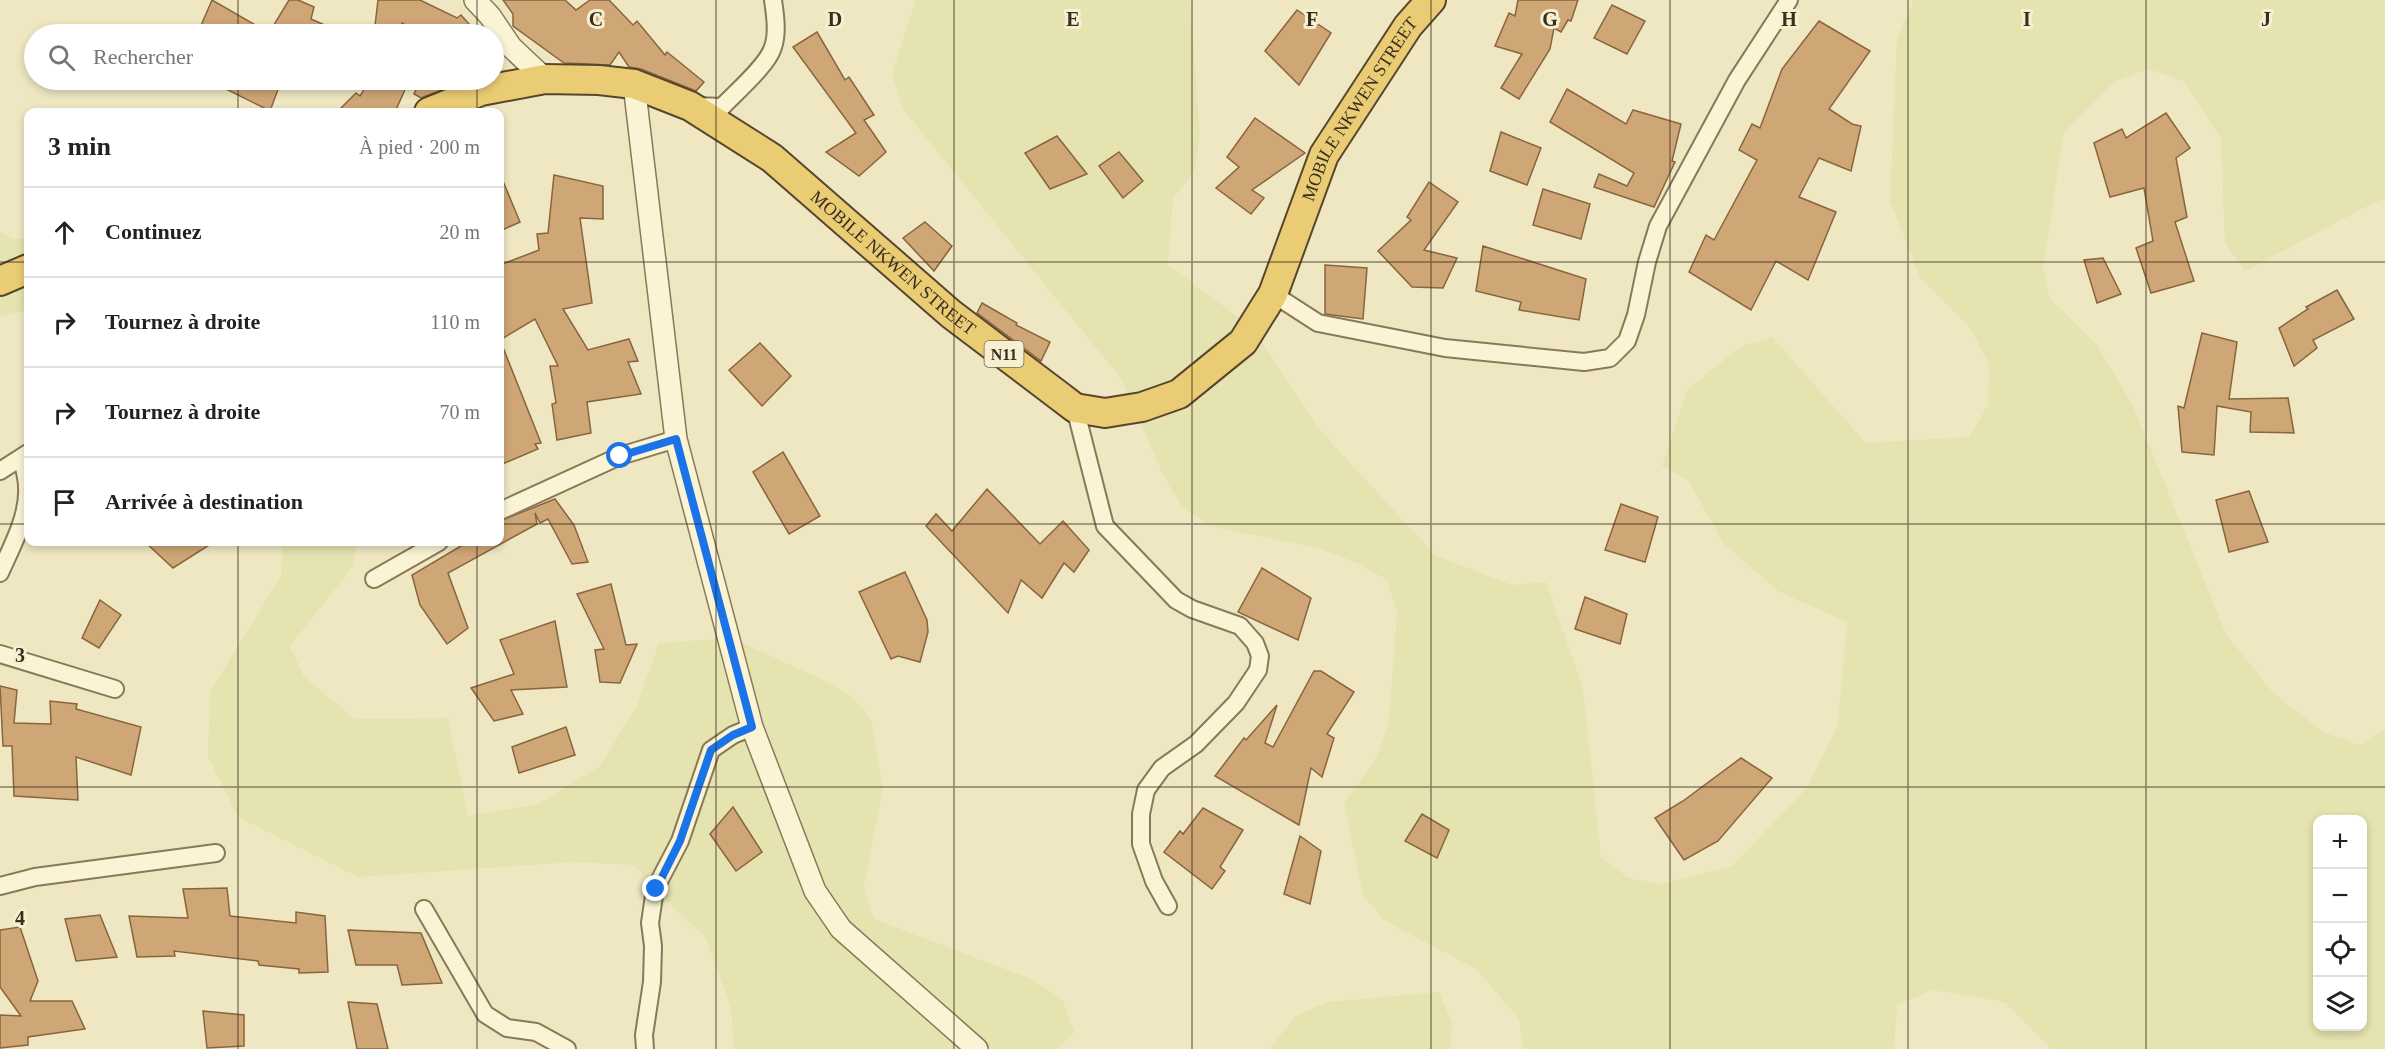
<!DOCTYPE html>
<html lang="fr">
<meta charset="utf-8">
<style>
body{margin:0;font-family:"Times New Roman",serif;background:#f6f6f6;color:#222}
.controls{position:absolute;right:18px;bottom:18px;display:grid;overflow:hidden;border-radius:12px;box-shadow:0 3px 9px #0003}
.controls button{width:54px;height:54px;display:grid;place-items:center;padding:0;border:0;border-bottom:2px solid #e0e0e0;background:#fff;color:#222;font:30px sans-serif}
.stop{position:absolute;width:18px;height:18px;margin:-14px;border:4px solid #1a73e8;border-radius:50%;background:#fff}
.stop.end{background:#1a73e8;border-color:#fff;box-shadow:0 2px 6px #0008}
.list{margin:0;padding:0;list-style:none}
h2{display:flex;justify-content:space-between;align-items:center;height:78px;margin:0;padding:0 24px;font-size:26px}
h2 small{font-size:20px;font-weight:400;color:#767676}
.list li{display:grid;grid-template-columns:39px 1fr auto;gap:18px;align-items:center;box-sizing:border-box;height:90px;padding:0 24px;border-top:2px solid #e0e0e0}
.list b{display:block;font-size:22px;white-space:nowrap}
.list em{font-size:20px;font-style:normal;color:#767676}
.icon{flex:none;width:33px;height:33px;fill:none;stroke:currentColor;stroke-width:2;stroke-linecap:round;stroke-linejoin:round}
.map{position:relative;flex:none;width:2385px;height:1049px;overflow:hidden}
.search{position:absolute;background:#fff;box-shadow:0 3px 9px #0003;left:24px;top:24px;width:480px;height:66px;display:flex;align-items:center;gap:15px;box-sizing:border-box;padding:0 21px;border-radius:33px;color:#767676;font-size:22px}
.panel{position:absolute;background:#fff;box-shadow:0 3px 9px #0003;left:24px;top:108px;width:480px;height:438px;border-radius:12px}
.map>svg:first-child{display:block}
</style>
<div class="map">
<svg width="2385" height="1049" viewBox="0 0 2385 1049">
<rect width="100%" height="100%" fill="#efe7c2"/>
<!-- farmland -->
<g fill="#e5e3af" fill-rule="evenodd">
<path d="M 916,0 L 1190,0 L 1200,137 L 1194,172 L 1173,198 L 1168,265 L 1254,329 L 1317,427 L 1436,556 L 1512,585 L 1546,582 L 1583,689 L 1601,857 L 1628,878 L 1662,884 L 1732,866 L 1807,788 L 1838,725 L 1847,622 L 1778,591 L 1724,544 L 1688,480 L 1662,466 L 1687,390 L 1740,347 L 1772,337 L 1866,443 L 1969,437 L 1988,405 L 1989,364 L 1971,329 L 1920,277 L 1890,201 L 1897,39 L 1914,0 L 2385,0 L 2385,199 L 2371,204 L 2245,271 L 2225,243 L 2221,139 L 2184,81 L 2149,69 L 2115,81 L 2064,132 L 2043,267 L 2050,299 L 2097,345 L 2133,406 L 2226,634 L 2273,693 L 2325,733 L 2360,745 L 2385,729 L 2385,1049 L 2051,1049 L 2005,1002 L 1933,990 L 1897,1005 L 1894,1049 L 1524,1049 L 1519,1019 L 1476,969 L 1384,920 L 1363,895 L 1344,803 L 1376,759 L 1389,722 L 1397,612 L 1387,580 L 1358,563 L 1317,548 L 1211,526 L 1183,507 L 1165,479 L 1122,380 L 903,109 L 892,74 ZM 2318,820 L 2362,820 L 2362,1026 L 2318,1026 Z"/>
<path d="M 0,232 L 14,239 L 28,239 L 28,311 L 0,316 Z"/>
<path d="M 283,542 L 357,542 L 354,565 L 290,646 L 304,677 L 355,719 L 448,718 L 468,816 L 538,804 L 599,767 L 636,708 L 659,643 L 731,638 L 821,679 L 850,695 L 871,719 L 883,788 L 864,886 L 874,919 L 1033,980 L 1062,999 L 1074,1031 L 1058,1049 L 734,1049 L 731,1008 L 706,938 L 655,889 L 635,865 L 573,862 L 358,877 L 238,817 L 208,757 L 210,692 L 281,576 Z"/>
<path d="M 1439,992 L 1452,1023 L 1450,1049 L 1269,1049 L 1297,1015 L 1328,1002 Z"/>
</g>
<!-- building -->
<g fill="#cfa676" stroke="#89653d" stroke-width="1.5">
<path d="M 212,0 L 269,33 L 289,0 L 298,0 L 314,7 L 311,19 L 345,34 L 209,34 L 199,30 Z"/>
<path d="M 378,0 L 420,0 L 457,18 L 461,15 L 478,34 L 423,34 L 402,23 L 398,34 L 374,34 Z"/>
<path d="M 503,0 L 565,0 L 576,10 L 590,0 L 609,0 L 633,25 L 637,21 L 665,55 L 667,52 L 704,82 L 696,91 L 641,69 L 629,67 L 619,52 L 610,65 L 564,63 L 513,26 L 513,14 Z"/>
<path d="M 1518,0 L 1578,0 L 1571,21 L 1568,20 L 1561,32 L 1554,28 L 1550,49 L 1519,99 L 1501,88 L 1522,54 L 1495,46 L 1509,13 L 1515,16 Z"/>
<path d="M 1612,5 L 1645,21 L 1627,54 L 1594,38 Z"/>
<path d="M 1297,10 L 1331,33 L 1299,85 L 1265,51 Z"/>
<path d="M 1819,21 L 1870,51 L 1829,109 L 1852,124 L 1861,126 L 1851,171 L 1819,158 L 1799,197 L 1836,212 L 1808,280 L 1776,261 L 1751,310 L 1689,272 L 1706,235 L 1714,240 L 1757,160 L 1739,150 L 1752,124 L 1760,128 L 1782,69 Z"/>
<path d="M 817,32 L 845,80 L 849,77 L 874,115 L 864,120 L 886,152 L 859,176 L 826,152 L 856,133 L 793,47 Z"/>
<path d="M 208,80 L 270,80 L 280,84 L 270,111 Z"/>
<path d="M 370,80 L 399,80 L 407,85 L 395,112 L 337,112 L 356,93 L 360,96 Z"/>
<path d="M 420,80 L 435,80 L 446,88 L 421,98 L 414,94 Z"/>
<path d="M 1567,89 L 1626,124 L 1633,110 L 1681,124 L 1672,161 L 1675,162 L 1654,207 L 1594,187 L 1599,174 L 1627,186 L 1634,173 L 1550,122 Z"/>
<path d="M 2166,113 L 2190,148 L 2176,158 L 2187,217 L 2175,222 L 2194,281 L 2151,293 L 2136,248 L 2153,241 L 2144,188 L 2110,197 L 2094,143 L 2122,129 L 2126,138 Z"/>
<path d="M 1255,118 L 1305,153 L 1252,190 L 1264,198 L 1251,214 L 1216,188 L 1239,167 L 1227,157 Z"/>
<path d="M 1501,132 L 1541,148 L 1527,185 L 1490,171 Z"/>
<path d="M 1057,136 L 1087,174 L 1050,189 L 1025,153 Z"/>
<path d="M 1119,152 L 1143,181 L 1123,198 L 1099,166 Z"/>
<path d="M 500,174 L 520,222 L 500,231 Z"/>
<path d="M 554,175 L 603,186 L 603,219 L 580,218 L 592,303 L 563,309 L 588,350 L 629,339 L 638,361 L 628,362 L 641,394 L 587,402 L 591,433 L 557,440 L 552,404 L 556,403 L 550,366 L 558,366 L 535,319 L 500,340 L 541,443 L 535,444 L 538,449 L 500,465 L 500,265 L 539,250 L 537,234 L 548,233 Z"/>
<path d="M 1429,182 L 1458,202 L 1424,250 L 1457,258 L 1443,288 L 1412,287 L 1378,251 L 1411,220 L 1407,217 Z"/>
<path d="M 1543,189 L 1590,204 L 1581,239 L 1533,225 Z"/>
<path d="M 925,222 L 952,246 L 934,271 L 903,238 Z"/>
<path d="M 1483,246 L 1586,279 L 1579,320 L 1519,310 L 1521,302 L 1476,291 Z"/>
<path d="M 2103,258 L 2121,294 L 2097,303 L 2084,260 Z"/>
<path d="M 1325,265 L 1367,268 L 1363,319 L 1325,314 Z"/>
<path d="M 2337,290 L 2354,319 L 2313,340 L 2317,348 L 2294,366 L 2279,328 L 2308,309 L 2306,307 Z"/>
<path d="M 982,303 L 1017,323 L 1016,325 L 1050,342 L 1041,361 L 977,313 Z"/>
<path d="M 2202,333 L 2237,342 L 2229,399 L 2288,398 L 2294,433 L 2250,432 L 2251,412 L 2217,406 L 2214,455 L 2182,452 L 2178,406 L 2184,408 Z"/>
<path d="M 760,343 L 791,376 L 762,406 L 729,370 Z"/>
<path d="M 783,452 L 820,516 L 789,534 L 753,472 Z"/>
<path d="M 987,489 L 1040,544 L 1063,521 L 1089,550 L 1074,572 L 1064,563 L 1042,598 L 1021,580 L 1008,613 L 926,526 L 936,514 L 952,531 Z"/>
<path d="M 2249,491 L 2268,542 L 2229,552 L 2216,500 Z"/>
<path d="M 555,499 L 574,525 L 588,562 L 572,564 L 548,519 L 540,523 L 535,513 L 537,524 L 448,573 L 468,628 L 447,644 L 420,605 L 412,575 L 461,546 L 458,542 L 500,542 L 500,521 Z"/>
<path d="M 1621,504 L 1658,517 L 1645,562 L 1605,550 Z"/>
<path d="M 145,542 L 214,542 L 173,568 Z"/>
<path d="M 1262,568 L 1311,598 L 1298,640 L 1238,612 Z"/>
<path d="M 905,572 L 927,620 L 928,632 L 920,662 L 898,656 L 891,659 L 859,592 Z"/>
<path d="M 611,584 L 626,645 L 637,644 L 620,683 L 600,682 L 595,650 L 604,649 L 577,594 Z"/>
<path d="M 1585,597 L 1627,614 L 1620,644 L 1575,629 Z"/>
<path d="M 100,600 L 121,615 L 99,648 L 82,638 Z"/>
<path d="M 555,621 L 567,687 L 511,690 L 523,714 L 494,721 L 471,688 L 514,674 L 500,640 Z"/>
<path d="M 1314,671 L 1321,671 L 1354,692 L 1327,734 L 1334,738 L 1322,777 L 1311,768 L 1299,825 L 1215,776 L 1244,738 L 1246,740 L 1277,705 L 1265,743 L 1273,747 Z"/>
<path d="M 0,686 L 17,690 L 14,723 L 51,724 L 50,701 L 77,704 L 76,709 L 141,727 L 131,775 L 76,757 L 78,800 L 14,796 L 12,746 L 3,746 Z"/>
<path d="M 566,727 L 575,755 L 519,773 L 512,747 Z"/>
<path d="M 1741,758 L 1772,778 L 1718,841 L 1684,860 L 1655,818 L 1683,801 Z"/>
<path d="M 733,807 L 762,852 L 736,871 L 710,834 Z"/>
<path d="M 1203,808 L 1243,830 L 1220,867 L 1225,871 L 1212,889 L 1164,852 L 1180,831 L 1183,834 Z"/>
<path d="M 1422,814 L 1449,830 L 1437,858 L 1405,841 Z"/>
<path d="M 1300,836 L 1321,851 L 1310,904 L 1284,894 Z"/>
<path d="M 227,888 L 230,916 L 296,923 L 296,912 L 325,916 L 328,972 L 299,973 L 299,969 L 259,965 L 258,961 L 174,951 L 175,956 L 137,957 L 129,916 L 188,918 L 183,889 Z"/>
<path d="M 100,915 L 117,957 L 76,961 L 65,919 Z"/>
<path d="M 20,927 L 38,981 L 30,1001 L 72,1001 L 85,1029 L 28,1037 L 28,1045 L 0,1048 L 0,1015 L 21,1016 L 0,987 L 0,930 Z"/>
<path d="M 348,930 L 421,933 L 442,983 L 402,985 L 397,965 L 356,965 Z"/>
<path d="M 348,1002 L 377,1004 L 388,1049 L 357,1049 Z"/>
<path d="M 203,1011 L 244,1015 L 244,1046 L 207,1048 Z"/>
</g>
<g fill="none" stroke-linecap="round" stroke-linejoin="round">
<defs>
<g id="minor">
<path d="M 696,106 L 722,107 C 735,93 768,65 773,47 C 778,33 775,14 773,0"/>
<path d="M 1273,294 L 1318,323 L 1445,348 L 1584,362 L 1610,358 L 1627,341 L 1636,315 L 1647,262 L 1658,226 L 1737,80 L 1789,0"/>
<path d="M 1075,408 L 1105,526 L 1176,600 L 1192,609 L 1240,626 L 1255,643 L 1260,656 L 1258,670 L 1236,703 L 1196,744 L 1162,768 L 1146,790 L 1141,814 L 1141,844 L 1154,881 L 1168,906"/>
<path d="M 0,471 L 28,453"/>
<path d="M 500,511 L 620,456 L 676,439"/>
<path d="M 0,573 C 11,548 29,516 27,487 C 27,478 24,468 22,459"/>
<path d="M 374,579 L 439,542"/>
<path d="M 0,654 L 115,689"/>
<path d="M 0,886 L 35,877 L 216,853"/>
<path d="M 424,909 L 485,1014 L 507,1028 L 536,1032 L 567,1049"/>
<path d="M 645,1049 L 644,1035 L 652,982 L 653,946 L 650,923 L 655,889 L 680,841 L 711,750 L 733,735 L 752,727"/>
</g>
<g id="tertiary">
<path d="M 475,0 L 490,16 L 511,47 L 545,79"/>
<path d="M 634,84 L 676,439 L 752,727 L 815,891 L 841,929 L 977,1049"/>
</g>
<g id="trunk">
<path id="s1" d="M 429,112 L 481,91 L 545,79 L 599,80 L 634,84 L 690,106 L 772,158 L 951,314 L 1058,395 L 1075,408 L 1105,413 L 1142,407 L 1179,394 L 1243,342 L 1273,294 L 1324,155 L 1408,26 L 1431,0"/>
<path d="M 0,281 L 28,269"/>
</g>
</defs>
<!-- minor casing -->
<use href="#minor" stroke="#897958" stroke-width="20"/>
<!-- tertiary casing -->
<use href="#tertiary" stroke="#897958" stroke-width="24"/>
<!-- trunk casing -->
<use href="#trunk" stroke="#57462d" stroke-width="32"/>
<!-- minor -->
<use href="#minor" stroke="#faf4d5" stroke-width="16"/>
<!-- tertiary -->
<use href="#tertiary" stroke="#faf4d5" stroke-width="21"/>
<!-- trunk -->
<use href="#trunk" stroke="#eacc74" stroke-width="28"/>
</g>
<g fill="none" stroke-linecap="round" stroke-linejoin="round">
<!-- route -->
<path stroke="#1a73e8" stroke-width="8" d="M 620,456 L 676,439 L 752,727 L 733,735 L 711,750 L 680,841 L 656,889"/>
</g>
<!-- grid -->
<path fill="none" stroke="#392e1d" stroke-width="1.5" stroke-opacity="0.55" d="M 238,0 L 238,34M 477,0 L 477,34M 716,0 L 716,1049M 954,0 L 954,1049M 1192,0 L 1192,1049M 1431,0 L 1431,1049M 1670,0 L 1670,1049M 1908,0 L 1908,1049M 2146,0 L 2146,1049M 238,80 L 238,112M 477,80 L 477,112M 0,262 L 28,262M 500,262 L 2385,262M 0,524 L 28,524M 500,524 L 2385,524M 238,542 L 238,1049M 477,542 L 477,1049M 0,787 L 2385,787"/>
<g text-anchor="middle" stroke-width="6" stroke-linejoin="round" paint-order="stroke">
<!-- shield labels -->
<rect fill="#f6f0d1" stroke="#726853" stroke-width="1.5" x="984.5" y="341" width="39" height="26" rx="4.5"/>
<g font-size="16" font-weight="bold" fill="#392e1d">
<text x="1004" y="360">N11</text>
</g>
<!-- street labels -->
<g font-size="18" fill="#392e1d" stroke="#f6f0d1">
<text dy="6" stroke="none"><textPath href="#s1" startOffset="1212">MOBILE NKWEN STREET</textPath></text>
<text dy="6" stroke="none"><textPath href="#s1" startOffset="528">MOBILE NKWEN STREET</textPath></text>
</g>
</g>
<g font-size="20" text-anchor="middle" font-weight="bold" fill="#392e1d" stroke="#f6f0d1" stroke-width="6" stroke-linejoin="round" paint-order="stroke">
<text x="596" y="26">C</text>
<text x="835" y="26">D</text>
<text x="1073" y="26">E</text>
<text x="1312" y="26">F</text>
<text x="1550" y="26">G</text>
<text x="1789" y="26">H</text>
<text x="2027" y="26">I</text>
<text x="2266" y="26">J</text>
<text x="20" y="662">3</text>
<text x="20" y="925">4</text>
</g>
</svg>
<div class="controls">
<button>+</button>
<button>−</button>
<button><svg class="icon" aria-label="locate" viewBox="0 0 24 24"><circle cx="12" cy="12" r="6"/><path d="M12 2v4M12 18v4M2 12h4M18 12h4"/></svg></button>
<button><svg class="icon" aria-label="layers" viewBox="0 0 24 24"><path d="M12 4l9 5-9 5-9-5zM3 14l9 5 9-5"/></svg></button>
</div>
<div class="stop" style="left:620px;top:456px"></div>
<div class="stop end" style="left:656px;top:889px"></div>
<div class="search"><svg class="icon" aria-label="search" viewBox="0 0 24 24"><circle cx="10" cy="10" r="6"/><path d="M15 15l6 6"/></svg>Rechercher</div>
<section class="panel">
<h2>3 min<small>À pied · 200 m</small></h2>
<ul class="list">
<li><svg class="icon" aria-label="ahead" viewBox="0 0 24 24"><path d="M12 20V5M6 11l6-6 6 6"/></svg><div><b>Continuez</b></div><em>20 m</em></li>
<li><svg class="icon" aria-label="right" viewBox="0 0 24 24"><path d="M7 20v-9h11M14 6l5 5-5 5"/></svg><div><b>Tournez à droite</b></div><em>110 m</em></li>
<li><svg class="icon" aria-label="right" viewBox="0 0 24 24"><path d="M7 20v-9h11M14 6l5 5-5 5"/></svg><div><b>Tournez à droite</b></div><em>70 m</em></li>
<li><svg class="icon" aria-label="arrive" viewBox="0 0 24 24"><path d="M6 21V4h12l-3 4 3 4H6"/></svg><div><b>Arrivée à destination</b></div></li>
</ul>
</section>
</div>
